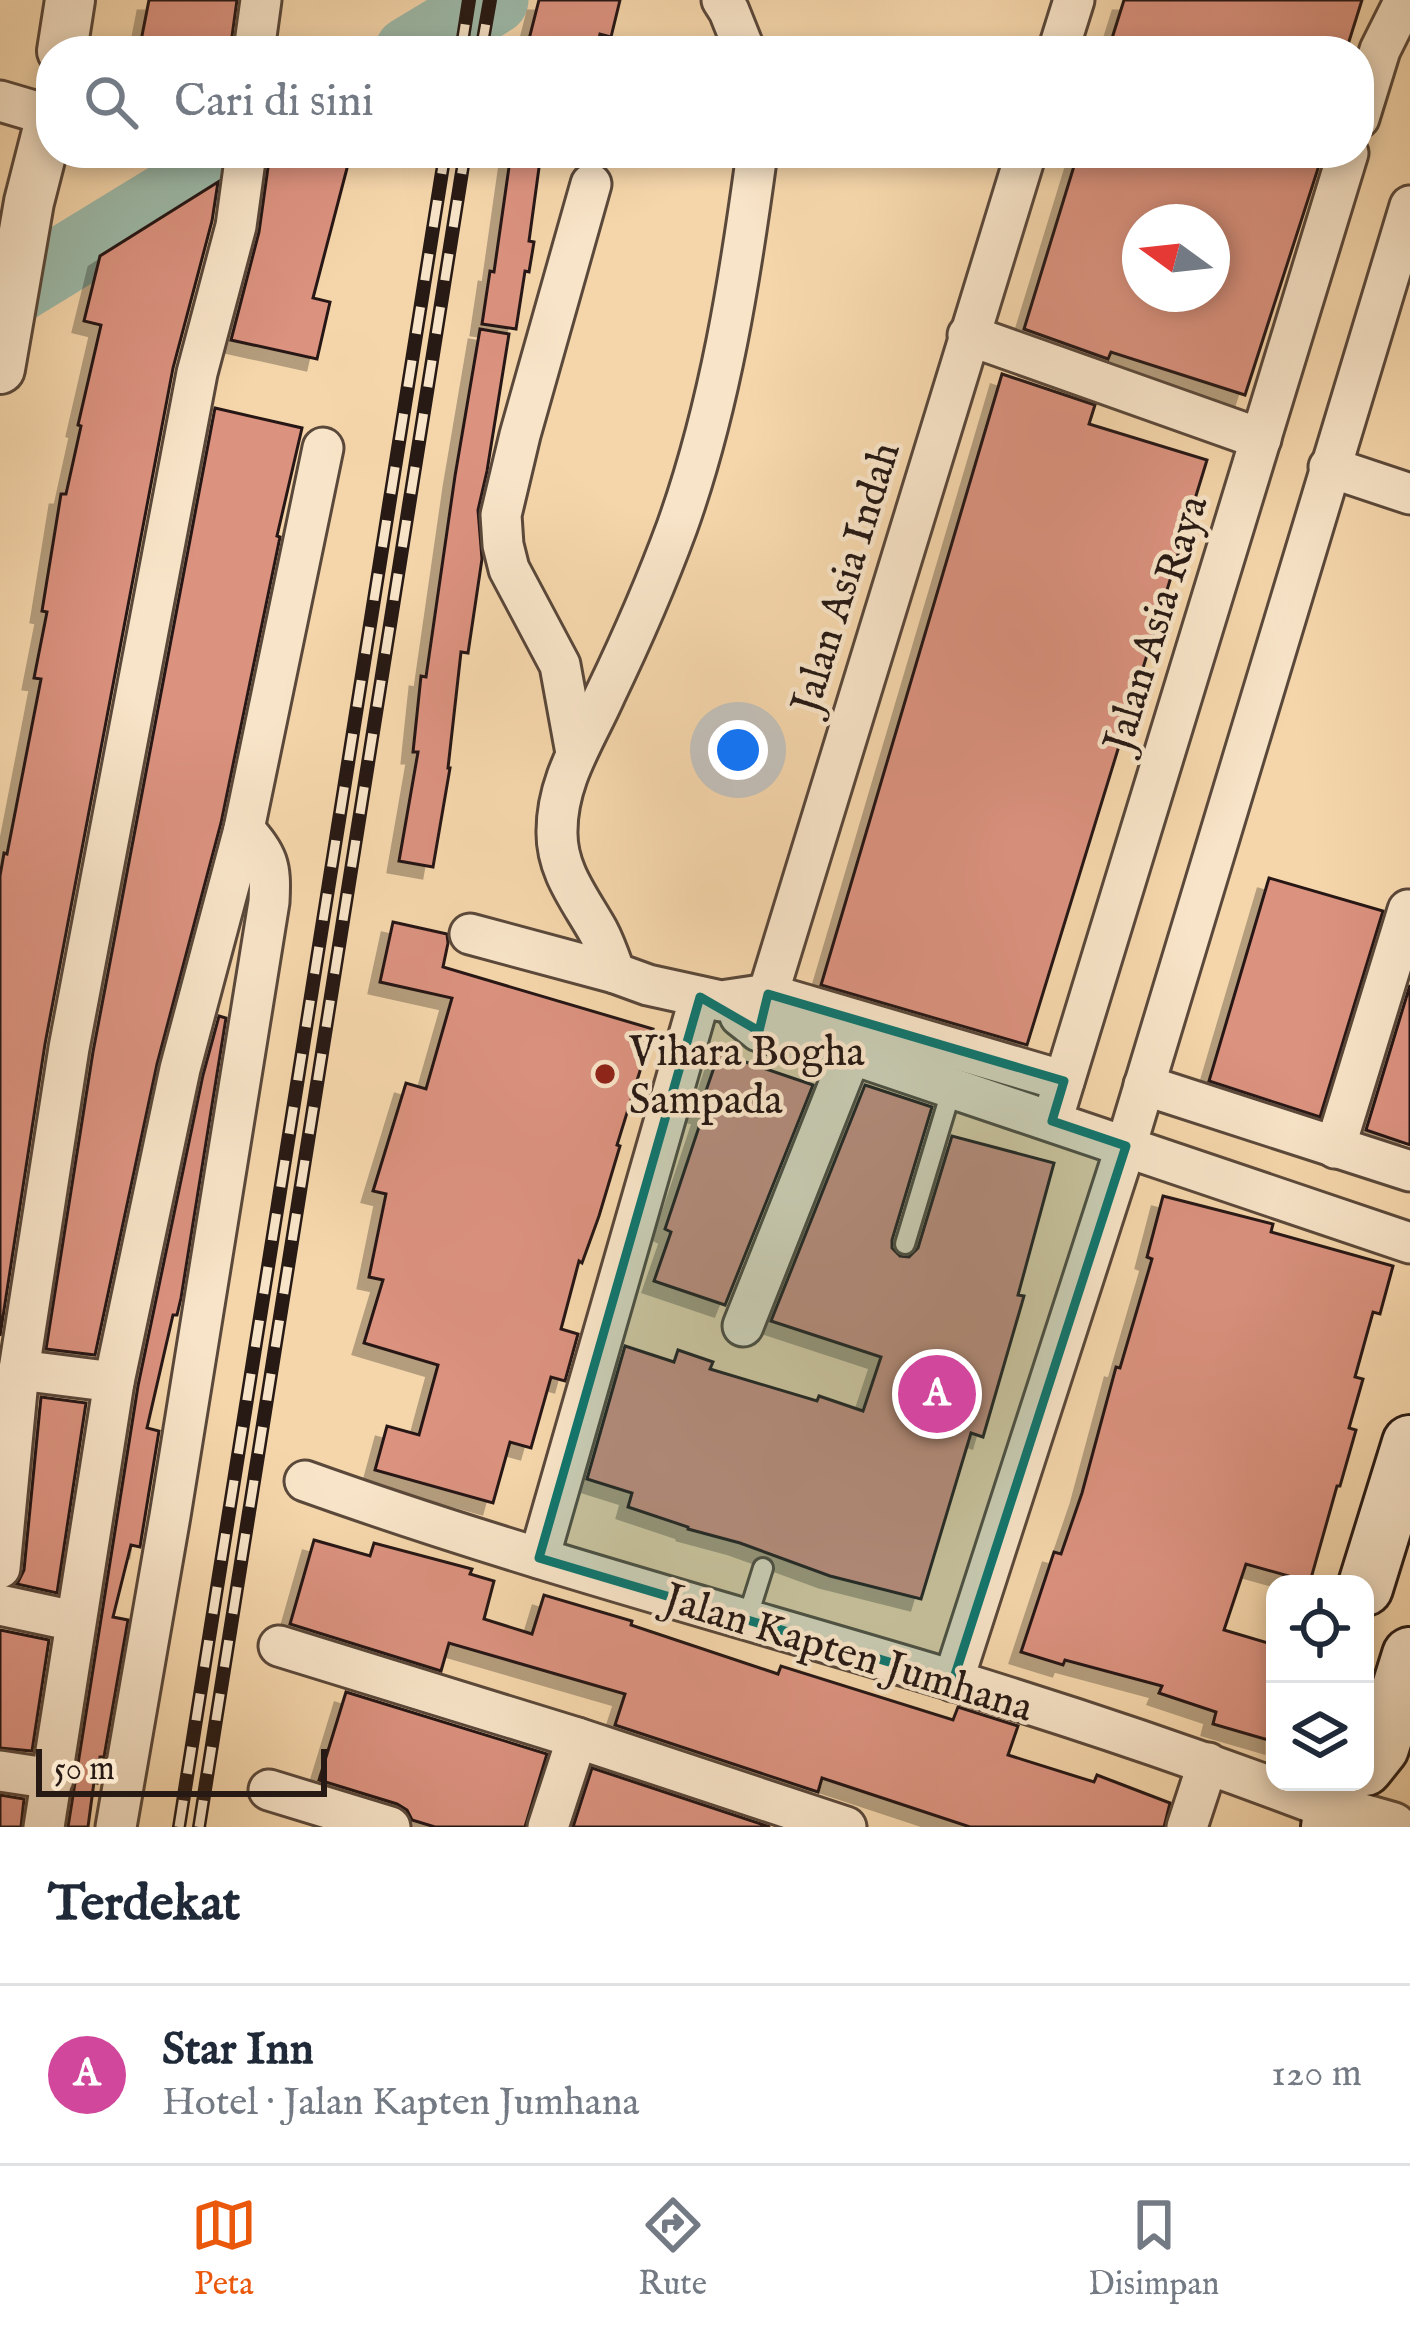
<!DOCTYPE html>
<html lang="id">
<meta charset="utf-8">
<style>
body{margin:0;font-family:"IM FELL English",serif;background:#f2f2f3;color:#1f2937}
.controls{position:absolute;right:36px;bottom:36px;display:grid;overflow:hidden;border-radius:24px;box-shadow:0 6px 18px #0003}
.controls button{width:108px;height:108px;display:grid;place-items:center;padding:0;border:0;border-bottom:3px solid #e0e1e3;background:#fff;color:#1f2937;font:60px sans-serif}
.compass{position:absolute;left:1122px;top:204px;width:108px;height:108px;border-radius:50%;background:#fff;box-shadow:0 6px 18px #0003;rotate:285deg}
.scale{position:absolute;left:36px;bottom:30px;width:291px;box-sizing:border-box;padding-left:12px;border:6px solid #271914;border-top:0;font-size:33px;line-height:42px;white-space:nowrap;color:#271914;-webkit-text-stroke:9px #f8e4c8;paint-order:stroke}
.you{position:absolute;left:738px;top:750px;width:42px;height:42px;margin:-30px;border:9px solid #fff;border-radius:50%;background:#1a73e8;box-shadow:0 0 0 18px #1a73e833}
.badge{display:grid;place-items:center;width:78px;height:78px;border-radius:50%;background:#ea580c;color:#fff;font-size:39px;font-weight:700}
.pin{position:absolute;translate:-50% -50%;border:6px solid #fff;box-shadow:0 3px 12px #0006}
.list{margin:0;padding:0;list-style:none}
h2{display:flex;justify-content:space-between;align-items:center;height:156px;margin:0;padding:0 48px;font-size:51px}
h2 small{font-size:39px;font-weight:400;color:#747a83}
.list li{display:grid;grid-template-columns:78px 1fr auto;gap:36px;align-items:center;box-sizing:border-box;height:180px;padding:0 48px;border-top:3px solid #e0e1e3}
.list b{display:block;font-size:45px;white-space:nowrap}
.list p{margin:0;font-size:39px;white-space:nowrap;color:#747a83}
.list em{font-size:39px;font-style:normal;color:#747a83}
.icon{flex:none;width:66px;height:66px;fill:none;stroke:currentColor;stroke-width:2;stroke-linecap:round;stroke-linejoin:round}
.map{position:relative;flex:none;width:1410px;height:1827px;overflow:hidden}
.search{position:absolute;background:#fff;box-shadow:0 6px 18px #0003;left:36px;right:36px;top:36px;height:132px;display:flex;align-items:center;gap:30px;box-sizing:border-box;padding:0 42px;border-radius:48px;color:#747a83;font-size:45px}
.sheet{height:336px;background:#fff}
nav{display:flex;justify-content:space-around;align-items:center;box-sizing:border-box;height:168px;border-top:3px solid #e0e1e3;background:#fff;font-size:33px;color:#747a83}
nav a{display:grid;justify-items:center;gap:6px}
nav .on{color:#ea580c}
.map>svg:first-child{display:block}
</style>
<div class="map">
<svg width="1410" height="1827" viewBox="0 0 1410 1827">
<defs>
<filter id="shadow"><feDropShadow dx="-11" dy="11" stdDeviation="0" flood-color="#0004"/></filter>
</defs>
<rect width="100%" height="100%" fill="#f5d6ab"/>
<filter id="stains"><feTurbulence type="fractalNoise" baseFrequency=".00167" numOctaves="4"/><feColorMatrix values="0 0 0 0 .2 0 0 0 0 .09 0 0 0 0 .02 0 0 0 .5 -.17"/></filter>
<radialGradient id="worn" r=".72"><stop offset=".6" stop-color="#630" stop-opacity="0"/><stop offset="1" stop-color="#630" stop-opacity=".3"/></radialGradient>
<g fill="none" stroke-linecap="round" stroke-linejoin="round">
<!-- river -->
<g stroke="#9cb9a8" stroke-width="69">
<path d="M 409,51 L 494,0"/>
<path d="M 0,299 L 239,153"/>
</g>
</g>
<!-- building -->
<g fill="#db927f" stroke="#271914" stroke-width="3" fill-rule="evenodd" filter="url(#shadow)">
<path d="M 149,0 L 237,0 L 230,51 L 139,51 Z"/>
<path d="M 539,0 L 620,0 L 611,37 L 600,34 L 596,51 L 526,51 Z"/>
<path d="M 1124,0 L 1362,0 L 1346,51 L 1108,51 Z"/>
<path d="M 270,153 L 351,153 L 313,298 L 330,302 L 317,359 L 231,340 L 259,232 Z"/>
<path d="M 511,153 L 541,153 L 529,241 L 534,242 L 529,272 L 525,271 L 516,329 L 482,324 L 490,271 L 494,272 Z"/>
<path d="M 1078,153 L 1323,153 L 1245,395 L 1111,352 L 1108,359 L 1024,329 ZM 1140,222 L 1212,222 L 1212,294 L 1140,294 Z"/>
<path d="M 218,182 L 212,221 L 173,368 L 45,1044 L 0,1336 L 0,876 L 4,853 L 7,854 L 41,679 L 34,678 L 47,612 L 42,611 L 61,494 L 66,494 L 81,426 L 78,425 L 101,325 L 84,321 L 100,256 Z"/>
<path d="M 480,329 L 509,334 L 487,471 L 478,510 L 482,559 L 468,653 L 461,652 L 448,768 L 450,768 L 433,867 L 399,861 L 418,752 L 413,752 L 421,676 L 426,677 L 455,476 Z"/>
<path d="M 1002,374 L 1095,405 L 1089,424 L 1207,460 L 1027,1045 L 821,985 Z"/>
<path d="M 215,408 L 302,428 L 277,536 L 280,537 L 221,823 L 157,1064 L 95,1355 L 46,1349 L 93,1052 Z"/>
<path d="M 1269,878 L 1383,911 L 1320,1117 L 1209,1081 Z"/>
<path d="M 393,922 L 447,934 L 448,943 L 443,967 L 653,1029 L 617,1145 L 620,1146 L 599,1216 L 582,1263 L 579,1261 L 561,1329 L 578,1334 L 565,1381 L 551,1377 L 531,1448 L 510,1442 L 493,1503 L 375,1470 L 387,1426 L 419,1435 L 438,1365 L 364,1343 L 383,1280 L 369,1277 L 386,1194 L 373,1191 L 406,1083 L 426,1089 L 452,998 L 380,982 Z"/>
<path d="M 1410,985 L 1410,1145 L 1366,1130 Z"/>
<path d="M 219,1016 L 226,1018 L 181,1298 L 177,1315 L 173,1315 L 147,1428 L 159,1431 L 140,1547 L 131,1545 L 113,1617 L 128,1620 L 104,1757 L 100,1757 L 97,1783 L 94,1782 L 88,1827 L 68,1827 L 138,1386 L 203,1075 Z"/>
<path d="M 719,1053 L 813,1085 L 725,1305 L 654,1281 L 671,1232 L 665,1229 L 704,1112 L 699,1111 Z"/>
<path d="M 865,1085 L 932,1107 L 892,1240 L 892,1248 L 900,1256 L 909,1257 L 918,1248 L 952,1136 L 1054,1163 L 1018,1295 L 1024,1296 L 983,1437 L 971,1433 L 921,1599 L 830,1576 L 740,1543 L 688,1529 L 688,1527 L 628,1507 L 632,1493 L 587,1479 L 625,1346 L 674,1362 L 678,1350 L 713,1362 L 710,1369 L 817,1401 L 819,1396 L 863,1411 L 881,1357 L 771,1321 Z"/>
<path d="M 1163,1196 L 1273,1224 L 1271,1232 L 1393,1266 L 1380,1314 L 1373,1312 L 1355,1377 L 1363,1379 L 1349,1428 L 1356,1430 L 1340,1486 L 1337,1486 L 1310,1582 L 1246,1564 L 1224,1630 L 1275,1645 L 1275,1742 L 1213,1724 L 1216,1712 L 1159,1693 L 1162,1686 L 1065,1660 L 1063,1665 L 1021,1652 L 1054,1552 L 1061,1554 L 1082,1493 L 1116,1367 L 1120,1368 L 1152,1259 L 1147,1257 Z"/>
<path d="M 41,1397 L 86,1403 L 57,1593 L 17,1584 L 24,1570 Z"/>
<path d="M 314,1540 L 370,1556 L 374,1543 L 472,1569 L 470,1574 L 494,1581 L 484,1619 L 532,1634 L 544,1595 L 632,1621 L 631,1625 L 778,1674 L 781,1666 L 953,1720 L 958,1707 L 1018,1726 L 1008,1755 L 1094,1782 L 1097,1775 L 1170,1803 L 1164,1827 L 970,1827 L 822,1778 L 818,1792 L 615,1725 L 625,1694 L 449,1643 L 441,1671 L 290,1624 Z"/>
<path d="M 0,1630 L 49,1640 L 32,1751 L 0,1748 Z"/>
<path d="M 346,1692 L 547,1754 L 525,1827 L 435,1827 L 412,1820 L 407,1810 L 397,1804 L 319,1780 Z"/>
<path d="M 592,1768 L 770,1827 L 573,1827 Z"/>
<path d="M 0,1795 L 24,1799 L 21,1827 L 0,1827 Z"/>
</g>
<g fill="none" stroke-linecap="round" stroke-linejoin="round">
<defs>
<g id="service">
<path d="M 905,1244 L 952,1088"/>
<path d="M 747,1619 L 763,1568"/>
</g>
<g id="minor">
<path d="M 722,0 L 729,11 L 745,51"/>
<path d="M 254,51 L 261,0"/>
<path d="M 1058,51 L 1074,0"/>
<path d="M 0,101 L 51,116"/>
<path d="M 1359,118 L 1380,50 L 1405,0"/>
<path d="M 757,153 C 740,279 720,407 677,527 C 656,584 631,641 605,695 C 585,740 557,780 557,831 C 556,870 580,899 598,931 C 605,944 610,959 615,973 L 648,985 L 721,1001 L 768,994 L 1064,1081"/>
<path d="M 968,335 L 1261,439"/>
<path d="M 1329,467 L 1410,494"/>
<path d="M 576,753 L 560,665 L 509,569 L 503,545 L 501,515 L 520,435 L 591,184"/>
<path d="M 470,934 L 615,973"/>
<path d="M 740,1016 L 759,1031 L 851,1054 L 1410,1243"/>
<path d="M 759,1031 L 768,994 L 1026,153"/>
<path d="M 1144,1085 L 1410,1171"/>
<path d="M 1052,1121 L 1348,153"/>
<path d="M 1335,1148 L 1408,910"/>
<path d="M 743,1326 L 851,1054"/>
<path d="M 19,1370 L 114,1382"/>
<path d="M 305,1481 C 517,1557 736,1615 952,1680 C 1080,1719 1207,1762 1332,1810"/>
<path d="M 539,1558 L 700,997"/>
<path d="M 0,1568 L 19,1370 L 69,1048 L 197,373 L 236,226 L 246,153"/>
<path d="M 0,1605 L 74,1621"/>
<path d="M 279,1646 L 577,1738 L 846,1827"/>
<path d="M 953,1681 L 1126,1146 L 1410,206"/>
<path d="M 0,1771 L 53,1779"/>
<path d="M 269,1790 L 390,1827"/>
<path d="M 44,1827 L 114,1382 L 180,1069 L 244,829 L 323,448"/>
<path d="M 116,1827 L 170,1516 L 269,902 C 271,864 268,857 244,829"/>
<path d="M 548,1827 L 577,1738"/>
<path d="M 1187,1827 L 1208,1763"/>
</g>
<g id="tertiary">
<path d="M 62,51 L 70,0"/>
<path d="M 0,369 L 29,202 L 51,116"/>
<path d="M 1332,1810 L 1392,1827"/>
</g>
<g id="secondary">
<path d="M 1365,1588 L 1410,1443"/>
<path d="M 1365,1768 L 1381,1748 L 1410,1655"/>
<path d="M 1328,1782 L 1332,1810 L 1329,1827"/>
</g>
</defs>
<!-- service casing -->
<use href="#service" stroke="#5a483a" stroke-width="24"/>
<!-- minor casing -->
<use href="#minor" stroke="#5a483a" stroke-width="45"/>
<!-- tertiary casing -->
<use href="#tertiary" stroke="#5a483a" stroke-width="54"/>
<!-- secondary casing -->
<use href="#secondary" stroke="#271914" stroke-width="60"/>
<!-- service -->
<use href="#service" stroke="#f8e4c8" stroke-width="18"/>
<!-- minor -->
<use href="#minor" stroke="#f8e4c8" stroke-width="39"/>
<!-- tertiary -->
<use href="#tertiary" stroke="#f8e4c8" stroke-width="48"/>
<!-- secondary -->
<use href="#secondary" stroke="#f8e4c8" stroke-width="54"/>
<defs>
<g id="rail">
<path d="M 461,51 L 469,0"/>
<path d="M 481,51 L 490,0"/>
<path d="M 179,1827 L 445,153"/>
<path d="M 199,1827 L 465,153"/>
</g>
</defs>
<!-- rail casing -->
<use href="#rail" stroke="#271914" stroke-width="14"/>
<!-- rail -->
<use href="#rail" stroke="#f8e4c8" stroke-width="9" stroke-dasharray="27" stroke-linecap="butt"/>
</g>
<!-- marked area -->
<path fill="#0f766e" fill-opacity="0.2" stroke="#0f766e" stroke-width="9" stroke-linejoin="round" d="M 768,994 L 1064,1081 L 1052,1121 L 1126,1146 L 953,1681 L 539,1558 L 700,997 L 759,1031 Z"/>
<!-- markers -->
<circle fill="#8f2418" stroke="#f8e4c8" stroke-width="4.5" cx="605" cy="1074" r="12"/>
<g text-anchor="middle" stroke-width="9" stroke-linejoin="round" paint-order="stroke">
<!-- street labels -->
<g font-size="42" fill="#271914" stroke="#f8e4c8">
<text transform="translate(844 577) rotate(-73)" y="15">Jalan Asia Indah</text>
<text transform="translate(1154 623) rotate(-73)" y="15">Jalan Asia Raya</text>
<text transform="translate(849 1651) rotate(17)" y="15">Jalan Kapten Jumhana</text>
</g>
<!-- poi labels -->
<g font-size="42" fill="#271914" stroke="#f8e4c8" text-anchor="start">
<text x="629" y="1065">Vihara Bogha<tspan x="629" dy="48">Sampada</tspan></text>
</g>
</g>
<rect width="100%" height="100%" filter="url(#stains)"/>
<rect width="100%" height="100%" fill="url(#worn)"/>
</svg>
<div class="controls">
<button><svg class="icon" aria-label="locate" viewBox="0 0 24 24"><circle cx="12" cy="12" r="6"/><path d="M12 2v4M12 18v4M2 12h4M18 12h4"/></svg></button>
<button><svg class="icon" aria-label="layers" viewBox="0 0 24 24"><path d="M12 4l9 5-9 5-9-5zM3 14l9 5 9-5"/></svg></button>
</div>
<svg class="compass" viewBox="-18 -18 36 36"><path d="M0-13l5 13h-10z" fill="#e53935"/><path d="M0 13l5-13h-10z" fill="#747a83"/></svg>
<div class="scale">50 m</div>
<div class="you"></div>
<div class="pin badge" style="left:937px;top:1394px;background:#d1479c">A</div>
<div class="search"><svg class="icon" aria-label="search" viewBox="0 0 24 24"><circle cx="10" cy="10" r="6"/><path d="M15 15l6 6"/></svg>Cari di sini</div>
</div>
<section class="sheet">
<h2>Terdekat<small></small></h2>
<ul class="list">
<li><span class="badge" style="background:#d1479c">A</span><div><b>Star Inn</b><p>Hotel · Jalan Kapten Jumhana</p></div><em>120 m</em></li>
</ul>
</section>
<nav>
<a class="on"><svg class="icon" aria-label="map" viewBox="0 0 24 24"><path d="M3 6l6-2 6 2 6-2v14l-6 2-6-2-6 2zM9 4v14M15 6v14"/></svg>Peta</a>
<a><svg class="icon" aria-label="directions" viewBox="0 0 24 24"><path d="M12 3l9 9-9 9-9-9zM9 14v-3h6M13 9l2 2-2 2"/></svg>Rute</a>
<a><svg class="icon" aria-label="saved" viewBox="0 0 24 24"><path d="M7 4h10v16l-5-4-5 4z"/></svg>Disimpan</a>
</nav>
